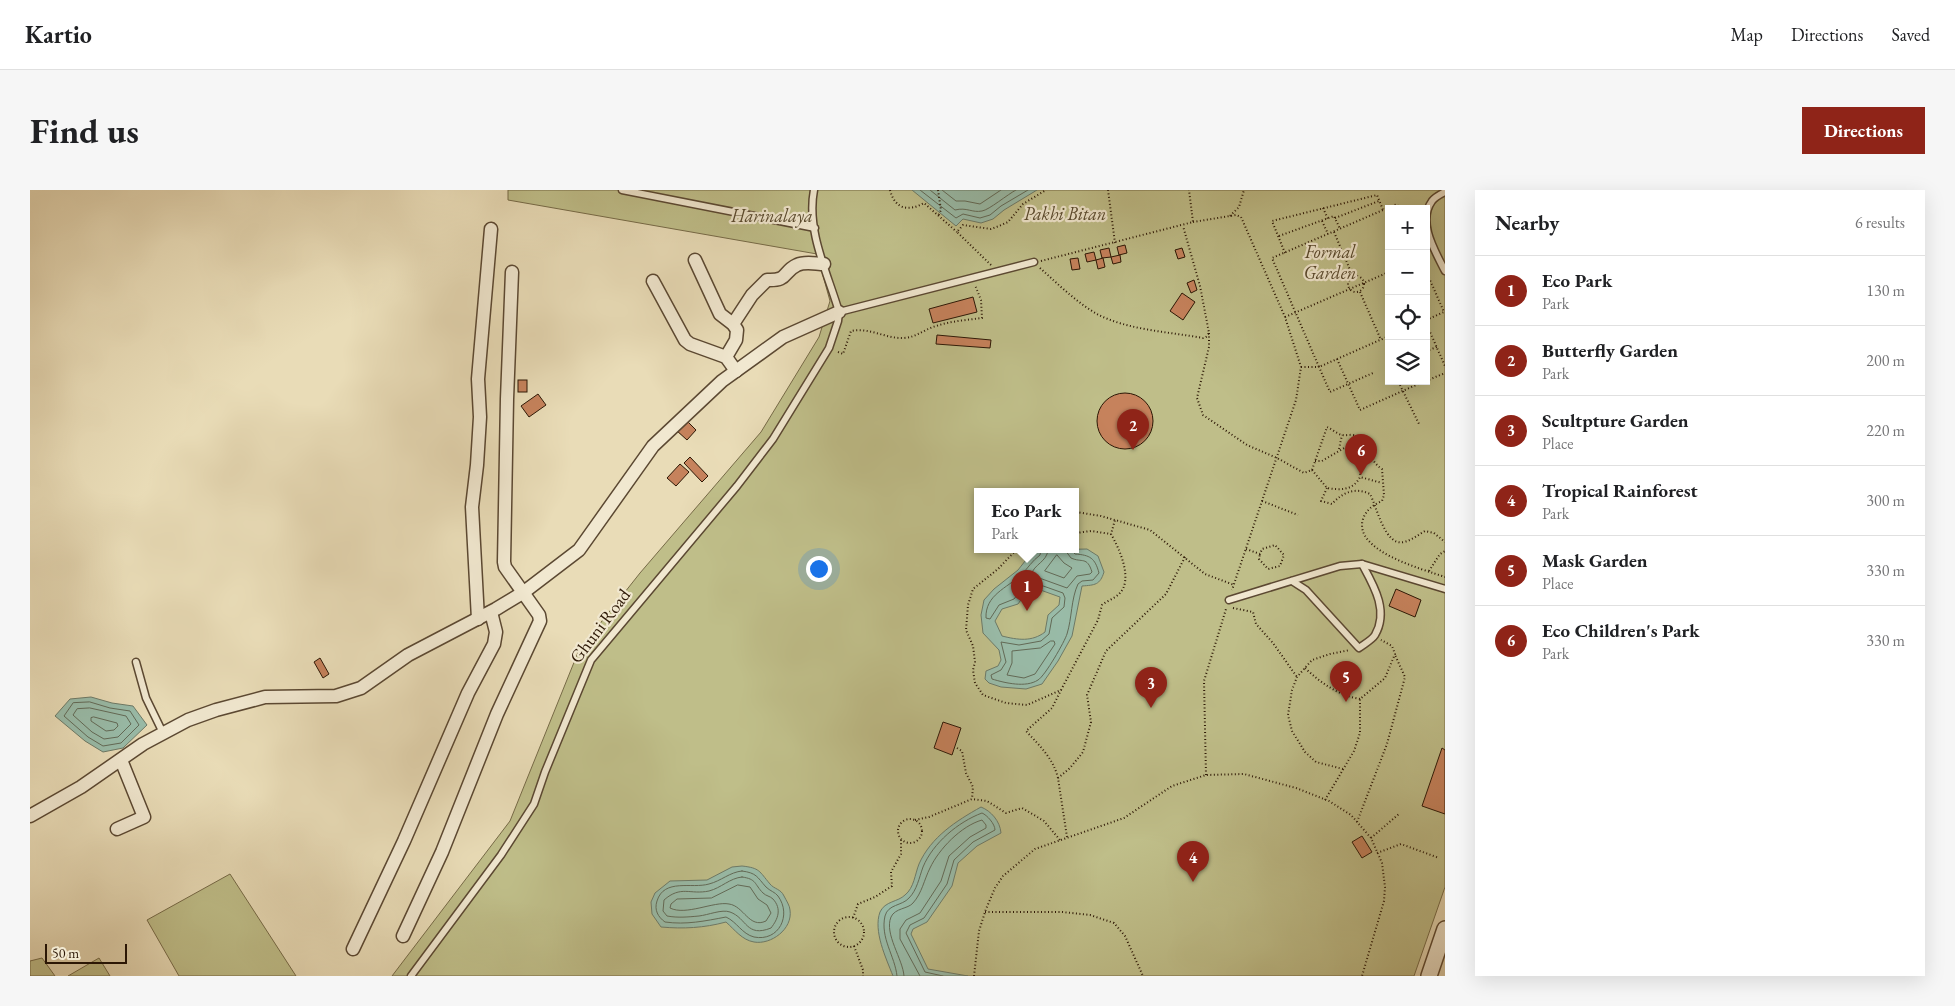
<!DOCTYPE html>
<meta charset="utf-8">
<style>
body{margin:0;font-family:"EB Garamond",serif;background:#f6f6f6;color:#202124}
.controls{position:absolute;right:15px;top:15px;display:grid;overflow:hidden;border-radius:0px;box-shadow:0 5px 20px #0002}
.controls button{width:45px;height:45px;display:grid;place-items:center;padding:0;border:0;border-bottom:1px solid #e0e0e0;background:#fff;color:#202124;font:25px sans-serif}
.scale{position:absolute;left:15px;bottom:12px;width:82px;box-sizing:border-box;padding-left:5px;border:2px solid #2c1705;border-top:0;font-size:14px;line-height:18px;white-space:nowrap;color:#2c1705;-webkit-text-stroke:4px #f1e8d0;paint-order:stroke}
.you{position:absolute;left:788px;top:378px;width:18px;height:18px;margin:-12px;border:4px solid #fff;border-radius:50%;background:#1a73e8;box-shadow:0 0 0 8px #1a73e833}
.badge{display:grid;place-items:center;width:32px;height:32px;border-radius:50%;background:#8f2418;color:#fff;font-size:16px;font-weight:700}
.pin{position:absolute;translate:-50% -41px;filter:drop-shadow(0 1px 2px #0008)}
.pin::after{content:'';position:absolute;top:26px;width:18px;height:15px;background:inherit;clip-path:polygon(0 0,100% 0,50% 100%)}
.popup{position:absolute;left:944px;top:298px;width:105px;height:65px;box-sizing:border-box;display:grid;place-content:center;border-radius:0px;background:#fff;filter:drop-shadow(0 1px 4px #0005);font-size:16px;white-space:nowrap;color:#757577}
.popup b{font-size:19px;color:#202124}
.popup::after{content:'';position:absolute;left:50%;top:100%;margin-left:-10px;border:10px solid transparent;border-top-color:#fff}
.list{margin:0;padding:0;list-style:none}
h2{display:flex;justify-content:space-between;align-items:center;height:65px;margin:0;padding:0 20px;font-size:21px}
h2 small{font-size:16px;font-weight:400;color:#757577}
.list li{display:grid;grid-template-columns:32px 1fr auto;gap:15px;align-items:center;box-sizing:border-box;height:70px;padding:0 20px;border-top:1px solid #e0e0e0}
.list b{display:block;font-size:19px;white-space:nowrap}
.list p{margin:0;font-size:16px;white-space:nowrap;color:#757577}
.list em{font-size:16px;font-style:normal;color:#757577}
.icon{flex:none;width:28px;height:28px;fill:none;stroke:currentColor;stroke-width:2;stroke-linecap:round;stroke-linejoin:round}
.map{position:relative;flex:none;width:1415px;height:786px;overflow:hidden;border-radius:0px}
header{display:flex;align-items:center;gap:30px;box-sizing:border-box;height:70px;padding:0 25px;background:#fff;border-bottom:1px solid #e0e0e0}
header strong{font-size:24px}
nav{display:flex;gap:28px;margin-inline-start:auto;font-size:18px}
.intro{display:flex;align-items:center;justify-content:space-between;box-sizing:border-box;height:120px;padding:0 30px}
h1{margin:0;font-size:35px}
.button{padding:12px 22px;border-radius:0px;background:#8f2418;color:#fff;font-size:18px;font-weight:700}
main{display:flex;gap:30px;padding:0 30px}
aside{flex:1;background:#fff;border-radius:0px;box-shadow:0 5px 20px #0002}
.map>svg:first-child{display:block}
</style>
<header>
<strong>Kartio</strong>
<nav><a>Map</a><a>Directions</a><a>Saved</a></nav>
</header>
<div class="intro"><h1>Find us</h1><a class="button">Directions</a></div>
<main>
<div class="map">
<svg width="1415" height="786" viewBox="0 0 1415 786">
<rect width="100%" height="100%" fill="#e9dcb7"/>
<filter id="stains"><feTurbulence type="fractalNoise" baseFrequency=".004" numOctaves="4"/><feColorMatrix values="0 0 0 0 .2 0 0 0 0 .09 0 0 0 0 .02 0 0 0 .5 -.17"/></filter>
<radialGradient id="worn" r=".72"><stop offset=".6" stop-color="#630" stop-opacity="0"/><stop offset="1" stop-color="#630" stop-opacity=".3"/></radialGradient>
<!-- green -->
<g fill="#bfbe89" stroke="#766a47" fill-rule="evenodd">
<path d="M 478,0 L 1415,0 L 1415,697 L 1384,786 L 362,786 L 480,631 L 549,460 L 610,383 L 731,242 L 789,147 L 800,111 L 787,64 L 478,10 ZM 1359,19 L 1396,19 L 1396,191 L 1359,191 ZM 948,302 L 1046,302 L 1046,360 L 948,360 Z"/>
<path d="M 200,684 L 266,786 L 149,786 L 117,730 Z"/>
<path d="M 12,768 L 25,786 L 0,786 L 0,771 Z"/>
<path d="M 69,768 L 80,786 L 38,786 Z"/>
</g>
<!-- water -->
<g fill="#99bca9" stroke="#6d7a67" fill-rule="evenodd">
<path d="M 882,0 L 1007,0 L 974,20 L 963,29 L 951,33 L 933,29 L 926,36 Z"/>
<path d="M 1057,359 L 1068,366 L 1074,382 C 1070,395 1065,395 1052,396 L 1042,446 L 1028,471 L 1012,494 L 996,499 L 971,497 L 959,493 L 955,489 L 956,481 L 968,476 L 971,470 L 969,460 L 953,443 L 951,425 L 954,410 L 964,399 L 988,380 L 999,366 L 1010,360 ZM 1002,397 L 1030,407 L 1029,415 L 1018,425 L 1015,442 C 1002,452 988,450 972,446 L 965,431 L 972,419 L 988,414 L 998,400 Z"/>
<path d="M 61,507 L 82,513 L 103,516 L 117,535 L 93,558 L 73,562 L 55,551 L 25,526 L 40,509 Z"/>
<path d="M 951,617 C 961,621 970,631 971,643 L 947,656 L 928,673 L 922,696 L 897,732 L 883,739 L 881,744 L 898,779 L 938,786 L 863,786 C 856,768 843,741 850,722 C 855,711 868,712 875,705 C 884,698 885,684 889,674 C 901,647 926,631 951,617 Z"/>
<path d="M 712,676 C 730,678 729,681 740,694 C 744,699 751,699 754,706 C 756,710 760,716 760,720 C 763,739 741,755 724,752 C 712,750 705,740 696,732 C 674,738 653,739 631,737 L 622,724 L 621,712 L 625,703 L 640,691 L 677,690 L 702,677 Z"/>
</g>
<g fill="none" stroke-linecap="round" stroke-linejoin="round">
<!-- shore -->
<g stroke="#626a57" stroke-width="1">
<path d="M 890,0 L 926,28 L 933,24 L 950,28 L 960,25 L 971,16 L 998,0"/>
<path d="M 900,0 L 925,20 C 937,17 942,23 952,21 C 959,20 978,4 986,0"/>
<path d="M 912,0 L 926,11 L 935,11 L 950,14 L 971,0"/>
<path d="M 1011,360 L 1010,365 C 1002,371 998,378 991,385 C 977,398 955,405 956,428 L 960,429 L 969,415 L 984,409 L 994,396 L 1002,392 L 1033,403 L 1035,408 L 1034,417 L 1022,428 L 1019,444 L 1011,451 L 989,455 L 971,452 L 976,472 L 971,480 L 961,485 L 962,489 C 975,493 996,498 1008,490 C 1015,486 1035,451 1037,444 C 1042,428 1041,409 1048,394 L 1052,391 L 1063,390 L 1069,383 C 1065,368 1060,365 1045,364 L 1041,360"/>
<path d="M 1018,360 C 1017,372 1004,374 1001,385 L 1037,398 L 1047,386 L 1060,384 L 1062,382 C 1057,366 1052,373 1041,368 L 1035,360"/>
<path d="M 1027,365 L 1034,373 L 1042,378 L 1034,388 L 1015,381 Z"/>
<path d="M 1021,451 L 1024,451 L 1025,454 L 1005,484 L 994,488 L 977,485 L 982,473 L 982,461 L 1010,458 Z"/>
<path d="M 60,512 L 80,518 L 100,521 L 109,535 L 91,553 L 73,556 L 58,547 L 34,526 L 43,513 Z"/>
<path d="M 60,518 L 96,526 L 101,534 L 88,547 L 74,549 L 62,542 L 43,525 L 47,519 Z"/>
<path d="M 64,527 L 87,533 L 88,536 L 84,540 L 76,541 L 61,531 L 61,528 Z"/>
<path d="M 712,681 C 727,683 727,687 736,697 C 740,701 745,702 748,706 C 762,725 749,752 724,747 C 712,744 707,732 696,727 C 675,731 656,735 635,732 C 628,727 624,720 627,711 C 634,688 662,699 679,694 C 691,691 700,682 712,681 Z"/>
<path d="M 712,687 C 727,689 724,694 733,703 C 736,706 740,706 743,709 C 752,719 748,729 741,738 C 716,748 717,728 700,722 C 692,719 678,725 669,726 C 658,727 648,728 637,726 L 633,721 L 634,710 C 651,695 660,705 679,701 C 691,698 700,688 712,687 Z"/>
<path d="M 708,695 L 720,697 L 728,709 L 737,715 L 741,723 L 736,731 C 719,739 714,716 699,714 C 684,711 656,726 640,718 L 641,714 L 647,709 L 681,708 Z"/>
<path d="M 867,786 C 865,766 850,748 855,726 C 858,714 872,716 879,708 C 887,700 889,688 893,677 C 903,653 928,632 952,623 C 957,625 965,634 965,640 L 943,652 L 924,670 L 917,694 L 894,728 L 880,735 L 876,743 L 895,782 L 913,786"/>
<path d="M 874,786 C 873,769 854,744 861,727 C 865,718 878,719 883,713 C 892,703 894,690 900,678 C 909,659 931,636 952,630 L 956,635 L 956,638 L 940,647 L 919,666 L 911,691 L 890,723 L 876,730 L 870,739 L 870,749 L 890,786"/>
</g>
</g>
<!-- building -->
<g fill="#c6825c" stroke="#2c1705">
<path d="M 1095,55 L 1097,63 L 1089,65 L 1087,57 Z"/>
<path d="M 1079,58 L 1081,67 L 1072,68 L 1070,60 Z"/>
<path d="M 1152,58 L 1155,67 L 1148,69 L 1145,60 Z"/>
<path d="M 1064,62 L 1066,70 L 1057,72 L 1055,64 Z"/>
<path d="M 1090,65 L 1091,72 L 1083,74 L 1081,67 Z"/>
<path d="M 1048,68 L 1050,79 L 1042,80 L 1040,69 Z"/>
<path d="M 1073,68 L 1075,77 L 1068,79 L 1066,70 Z"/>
<path d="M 1164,90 L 1167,100 L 1161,103 L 1157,93 Z"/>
<path d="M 1152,103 L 1165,112 L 1153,130 L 1140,121 Z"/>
<path d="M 943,107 L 947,122 L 903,133 L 899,119 Z"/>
<path d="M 907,145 L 961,150 L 960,158 L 906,154 Z"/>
<rect x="488" y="190" width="9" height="12"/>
<circle cx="1095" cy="231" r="28"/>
<path d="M 508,204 L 516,215 L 499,227 L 491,216 Z"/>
<path d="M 656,230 L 666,240 L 657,250 L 646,240 Z"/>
<path d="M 660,267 L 678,286 L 672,292 L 654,273 Z"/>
<path d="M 650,274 L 659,282 L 646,296 L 637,288 Z"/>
<path d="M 1366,399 L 1391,410 L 1385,427 L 1359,416 Z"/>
<path d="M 290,468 L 299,484 L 293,488 L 284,472 Z"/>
<path d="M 913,532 L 931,538 L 922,565 L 904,558 Z"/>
<path d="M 1412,558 L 1415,560 L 1415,624 L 1392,616 Z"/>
<path d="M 1332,646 L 1342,662 L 1332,668 L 1322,652 Z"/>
</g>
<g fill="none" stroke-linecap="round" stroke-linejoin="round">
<defs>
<g id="service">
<path d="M 592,0 L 785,38"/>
<path d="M 1415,2 C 1411,4 1405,7 1402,11 C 1387,32 1405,61 1415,81"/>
<path d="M 809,122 L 1004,72"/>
<path d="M 1262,391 L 1276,400 L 1329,458 C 1334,454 1342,450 1345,445 C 1359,421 1344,396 1332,374"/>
<path d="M 1199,410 L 1310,376 L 1332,374 L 1415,399"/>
<path d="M 106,472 L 116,508 L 133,543"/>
<path d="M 381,786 L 471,665 L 504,614 L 515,582 L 561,470 L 707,296 L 743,249 L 799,158 L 808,131 L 809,122 C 798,84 776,41 784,0"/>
</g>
<g id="minor">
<path d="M 665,70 L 690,124 L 703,134 L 707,140 L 706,150 L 696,167"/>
<path d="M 623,91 L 655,150 L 660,154 L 696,167 L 706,181"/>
<path d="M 703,134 L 722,105 L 737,90 C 759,91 752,82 767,75 C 775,71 786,74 794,74"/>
<path d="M 448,429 L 442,317 L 447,275 L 450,227 L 448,189 L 461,39"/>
<path d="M 0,626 L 51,597 L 113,554 L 158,530 L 186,520 L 235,507 L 306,506 L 331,498 L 378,465 L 466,419 L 494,402 L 549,360 L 623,256 L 692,191 L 753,147 L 809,122"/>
<path d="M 87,639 L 114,627 L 91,570"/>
<path d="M 373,746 L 412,662 L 467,524 L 510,431 L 509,425 L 475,377 L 474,372 L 477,209 L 482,82"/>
<path d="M 323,759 L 374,651 L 438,503 L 464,454 L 466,442 L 461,422"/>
</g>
<path id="tertiary" d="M 1399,786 L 1415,739"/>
</defs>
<!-- service casing -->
<use href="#service" stroke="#5b4832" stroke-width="9"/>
<!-- minor casing -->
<use href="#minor" stroke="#5b4832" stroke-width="15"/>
<!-- tertiary casing -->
<use href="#tertiary" stroke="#5b4832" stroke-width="18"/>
<!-- path -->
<g stroke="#2c1705" stroke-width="2" stroke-dasharray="1 2.5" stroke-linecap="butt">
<path d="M 860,0 C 865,19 878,22 894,13 L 927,42"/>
<path d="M 908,0 L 911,20 L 908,26"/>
<path d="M 1078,0 L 1085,53"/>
<path d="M 1293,18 L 1298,29"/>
<path d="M 1200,26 L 1209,17 L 1214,0"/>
<path d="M 1305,28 L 1349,11"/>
<path d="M 1292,31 L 1298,44"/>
<path d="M 1163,32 L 1206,25 L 1211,27 L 1255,127 L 1271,177 L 1266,210 L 1202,400"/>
<path d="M 1304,42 L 1323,87"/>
<path d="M 1249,46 L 1304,26 L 1310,39"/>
<path d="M 1255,63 L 1242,31 L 1347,5 L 1353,20"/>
<path d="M 1011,71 L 1163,32 L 1159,0"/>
<path d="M 961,75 L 927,42 L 933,35 L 961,39 L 969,36 L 978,32 L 993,14 L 1016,0"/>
<path d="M 1010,78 C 1028,94 1046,112 1067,124 C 1097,140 1140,142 1173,148 L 1176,147 L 1179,143 L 1170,96 L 1153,36"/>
<path d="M 1396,81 L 1414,122 L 1396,130"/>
<circle cx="1326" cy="94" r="8"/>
<path d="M 1330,102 L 1351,150"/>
<path d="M 1255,127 L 1359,82"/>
<path d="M 1396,133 L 1415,176"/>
<path d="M 1179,143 L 1179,157 L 1167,208 L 1173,225 L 1217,255 L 1247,268 L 1274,283 L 1282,280 L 1297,237 C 1302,239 1307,244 1312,245 C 1318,246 1322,243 1328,247 C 1340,255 1338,270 1352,279 L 1354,305 L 1352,311 C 1343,315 1336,320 1333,329 C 1323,361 1392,379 1415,387"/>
<path d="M 1359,146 L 1289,177 L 1242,68 L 1367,14 L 1369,19"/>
<path d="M 1396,161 L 1407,157"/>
<path d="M 808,162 L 813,164 L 821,141 C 839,137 856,149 874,148 C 887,147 895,139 906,136 C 921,131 937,130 952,128 L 951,110 L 945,95"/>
<path d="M 1307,169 L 1330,220 L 1395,191"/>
<path d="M 1271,177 L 1289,177 L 1300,202 L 1343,183"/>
<path d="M 1396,191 L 1415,183"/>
<path d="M 1370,195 L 1389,234"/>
<path d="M 1309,259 L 1312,245"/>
<path d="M 1285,271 L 1292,271 L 1316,257 L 1324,260 L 1331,267 L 1330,286"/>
<path d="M 1282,280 L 1297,298 C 1310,300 1323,301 1330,287 L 1352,293"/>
<path d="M 1297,298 L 1291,311 L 1302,314 C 1313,302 1325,297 1340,304 C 1347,317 1355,357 1374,352 C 1382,350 1388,345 1395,341 L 1404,343 L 1415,352"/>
<path d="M 1232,311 L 1268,325"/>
<path d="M 1046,322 L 1071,326 L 1120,340 L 1175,384 L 1204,395"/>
<path d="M 1046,343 L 1061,341 L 1081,344"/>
<path d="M 1216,359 L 1230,364 L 1232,359 L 1245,355 L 1254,365 L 1250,376 L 1238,379 L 1229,369 L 1230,364"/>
<path d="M 986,360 L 968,379 L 943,399 L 938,415 L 936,440 L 943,456 L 945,472 L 943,480 L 945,493 L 953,505 L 976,513 L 997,515 L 1031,500 L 1068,430 L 1072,415 C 1077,411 1085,408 1089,404 C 1104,390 1089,358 1081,344 L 1085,330"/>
<path d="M 1399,381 L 1410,364 L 1415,361"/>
<path d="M 1203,418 L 1223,422 L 1226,434 L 1243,453 L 1267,487"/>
<path d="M 1275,478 C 1292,494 1308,505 1330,509"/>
<path d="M 927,558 L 932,561 L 936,583 L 943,597 L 942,609"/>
<path d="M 1313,579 L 1286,572 L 1275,562 L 1262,541 L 1258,525 L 1262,500 L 1267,487 L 1282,470 L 1300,464 L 1320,460"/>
<path d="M 1176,585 L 1174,491 L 1196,419"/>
<path d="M 1028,588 C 1023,568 1010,556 996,541 L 1022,518 L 1031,500"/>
<path d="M 1295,610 L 1324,561 L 1330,543 L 1330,509 L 1355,488 L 1365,464 L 1362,456 L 1351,450"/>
<circle cx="880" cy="641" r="12"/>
<path d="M 885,630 L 899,627 L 942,609 L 957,611 L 976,623 L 992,618 L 1014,631 L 1030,650"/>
<path d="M 1327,632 L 1357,554 L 1375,487 L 1365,465"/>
<path d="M 1037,647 L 1028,588 L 1040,578 L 1053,562 L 1061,532 L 1057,505 L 1076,461 L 1136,404 L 1155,367"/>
<path d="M 1341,648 L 1370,623"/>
<path d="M 1347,663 L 1371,654 L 1409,668"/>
<path d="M 955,722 L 1032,722 L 1060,725 L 1084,733 L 1095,746 L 1113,786"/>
<circle cx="819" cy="742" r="15"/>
<path d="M 823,728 L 828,714 L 845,707 L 862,696 L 861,682 L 871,664 L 871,650"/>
<path d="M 824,756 L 833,780 L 833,786"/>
<path d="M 944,786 L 949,741 L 956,719 L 965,698 L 973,686 L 1005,659 L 1094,628 L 1142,596 L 1176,585 L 1214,584 L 1266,598 L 1299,611 L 1321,625 L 1341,648 L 1352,673 L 1355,697 L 1354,711 L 1332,786"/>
</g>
<!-- service -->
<use href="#service" stroke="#f1e8d0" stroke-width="6"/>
<!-- minor -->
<use href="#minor" stroke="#f1e8d0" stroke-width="12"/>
<!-- tertiary -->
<use href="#tertiary" stroke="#f1e8d0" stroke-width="15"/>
</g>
<g text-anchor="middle" stroke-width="4.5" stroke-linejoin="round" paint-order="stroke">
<!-- park labels -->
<g font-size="18" font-style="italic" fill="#58492d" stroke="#f1e8d0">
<text x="1035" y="30">Pakhi Bitan</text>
<text x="742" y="32">Harinalaya</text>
<text x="1300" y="68">Formal<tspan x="1300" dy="21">Garden</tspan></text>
</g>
<!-- street labels -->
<g font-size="18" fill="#2c1705" stroke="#f1e8d0">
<text transform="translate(570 436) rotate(-53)" y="6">Ghuni Road</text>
</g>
</g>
<rect width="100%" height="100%" filter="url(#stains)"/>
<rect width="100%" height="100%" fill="url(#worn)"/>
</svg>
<div class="controls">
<button>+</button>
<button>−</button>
<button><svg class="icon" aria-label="locate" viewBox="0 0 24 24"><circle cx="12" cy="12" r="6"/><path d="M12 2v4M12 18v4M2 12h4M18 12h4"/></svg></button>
<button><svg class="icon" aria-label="layers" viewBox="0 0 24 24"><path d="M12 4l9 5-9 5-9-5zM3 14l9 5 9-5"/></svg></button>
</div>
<div class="scale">50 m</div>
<div class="you"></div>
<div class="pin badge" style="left:997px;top:421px">1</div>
<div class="popup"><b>Eco Park</b>Park</div>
<div class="pin badge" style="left:1103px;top:260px">2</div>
<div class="pin badge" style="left:1121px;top:518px">3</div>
<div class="pin badge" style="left:1163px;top:692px">4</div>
<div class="pin badge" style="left:1316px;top:512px">5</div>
<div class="pin badge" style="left:1331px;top:285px">6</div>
</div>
<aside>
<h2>Nearby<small>6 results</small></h2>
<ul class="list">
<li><span class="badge">1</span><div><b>Eco Park</b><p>Park</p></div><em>130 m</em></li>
<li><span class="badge">2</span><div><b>Butterfly Garden</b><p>Park</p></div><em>200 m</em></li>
<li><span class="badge">3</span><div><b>Scultpture Garden</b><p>Place</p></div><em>220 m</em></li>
<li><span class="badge">4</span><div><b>Tropical Rainforest</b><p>Park</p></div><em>300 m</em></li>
<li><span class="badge">5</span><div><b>Mask Garden</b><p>Place</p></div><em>330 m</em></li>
<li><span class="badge">6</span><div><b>Eco Children's Park</b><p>Park</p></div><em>330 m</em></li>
</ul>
</aside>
</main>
